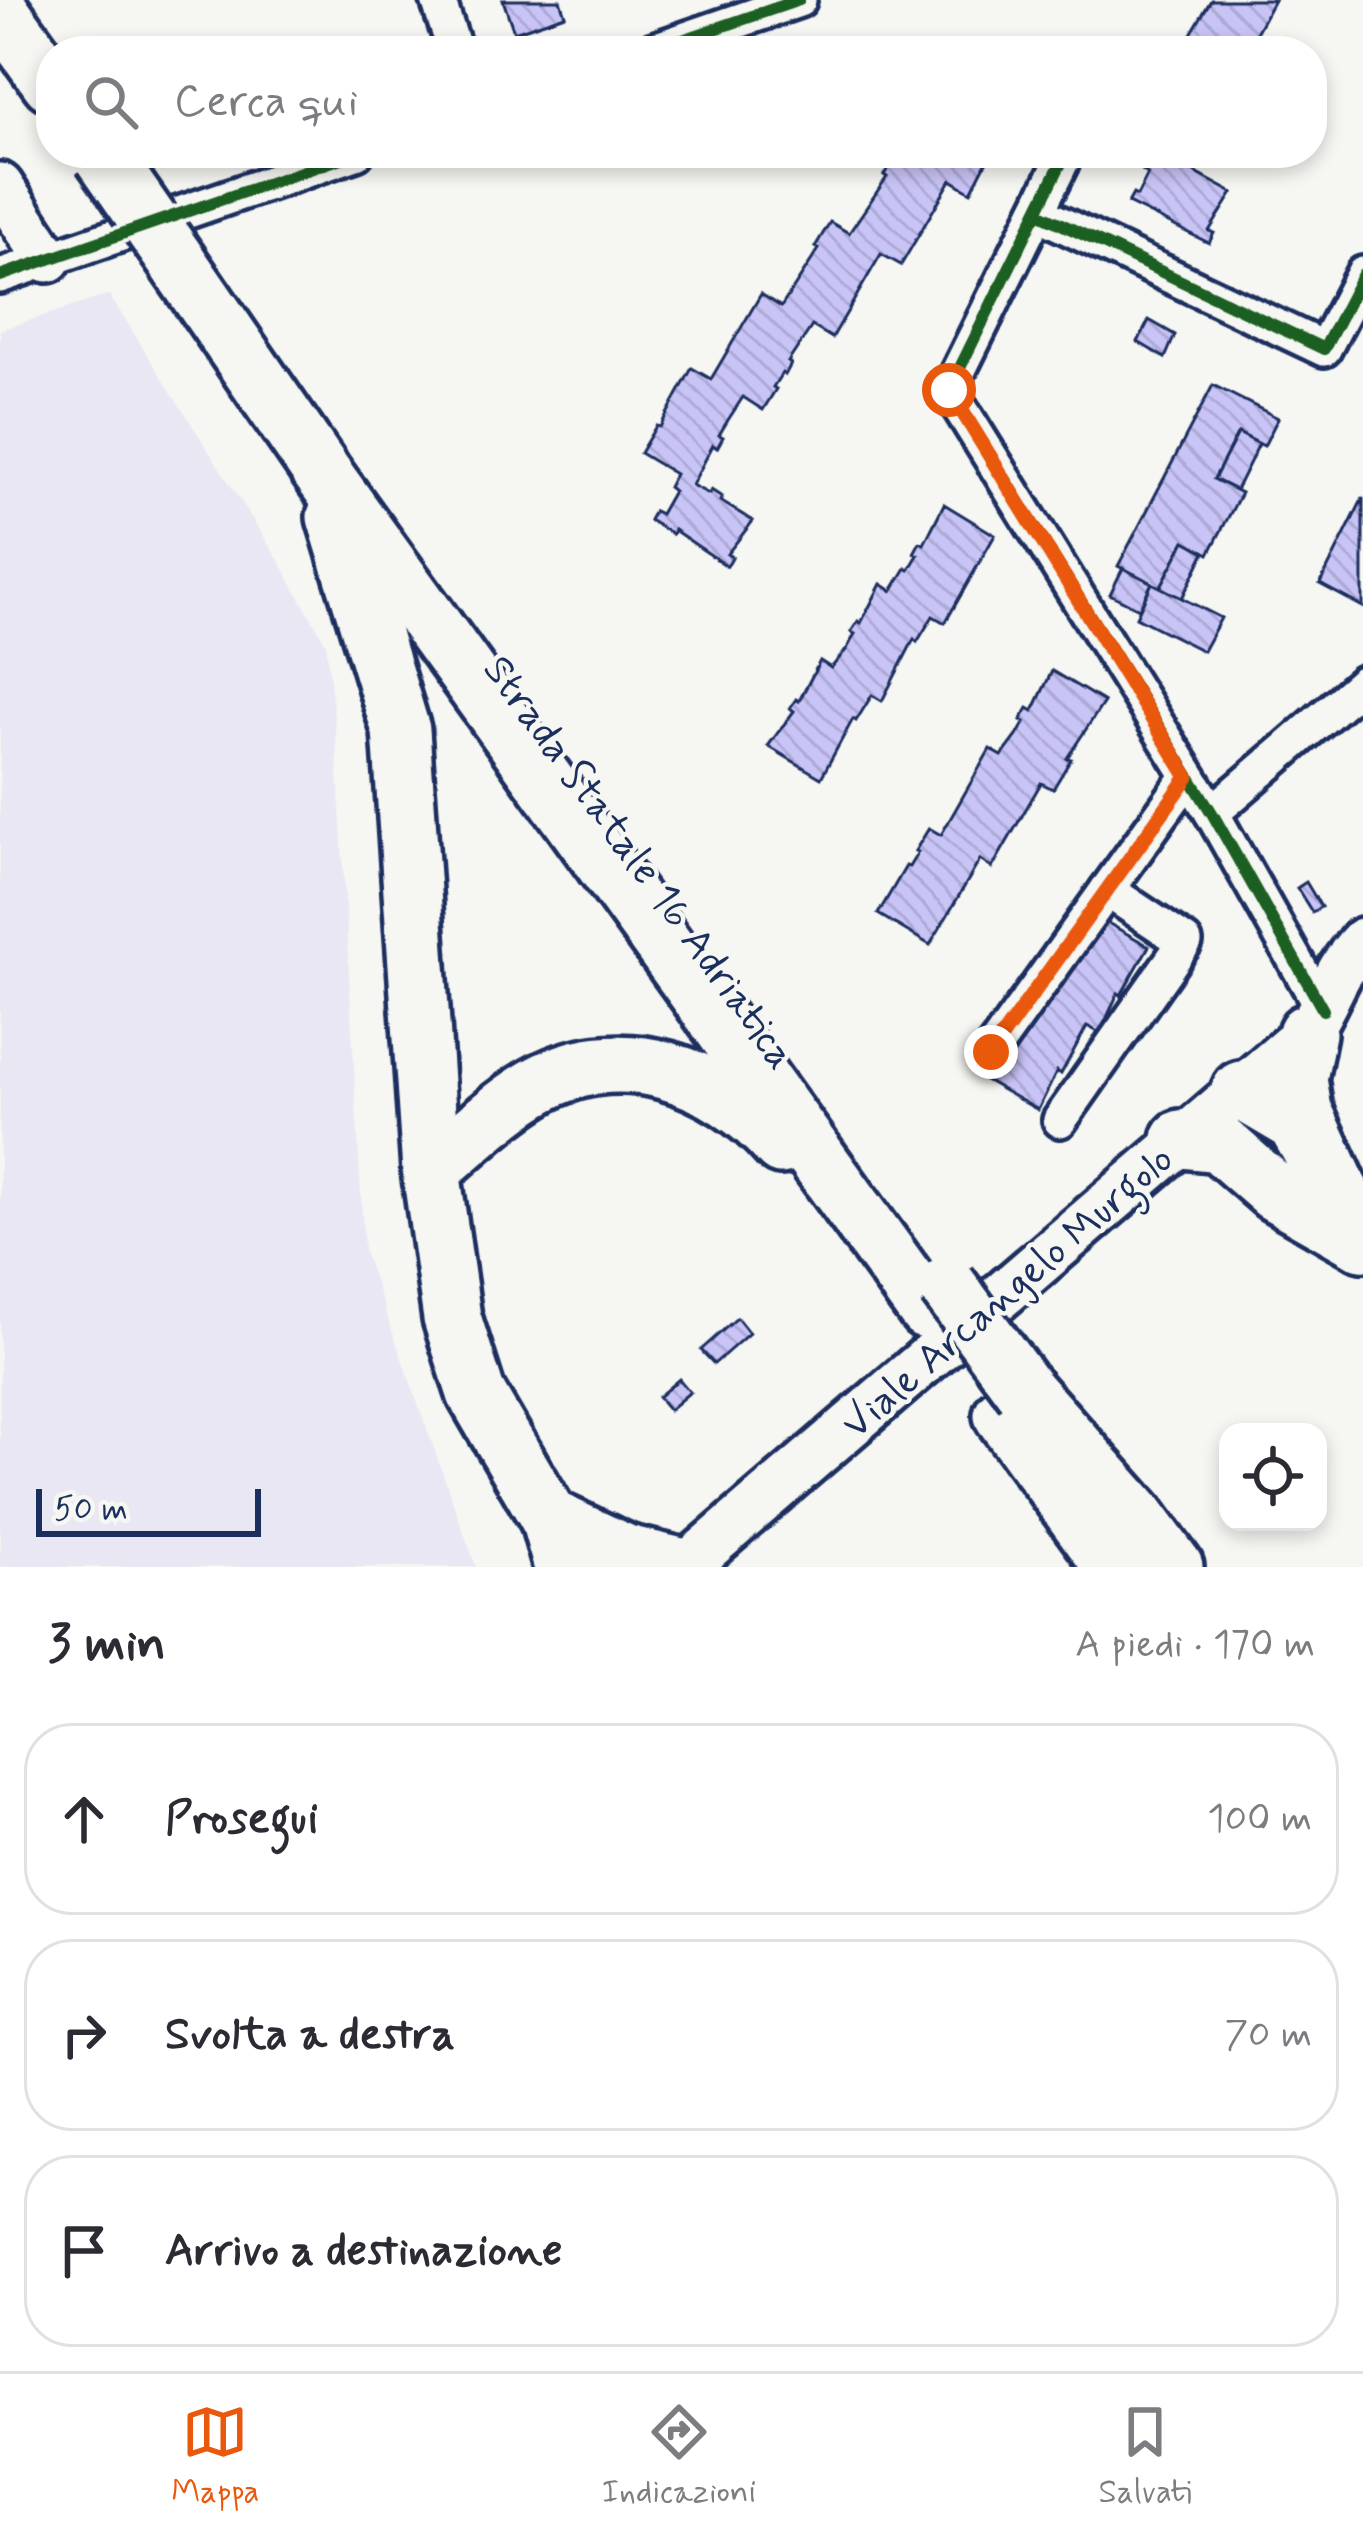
<!DOCTYPE html>
<html lang="it">
<meta charset="utf-8">
<style>
body{margin:0;font-family:Mynerve,sans-serif;background:#f2f2f3;color:#2b2b33}
.controls{position:absolute;right:36px;bottom:36px;display:grid;overflow:hidden;border-radius:24px;box-shadow:0 6px 18px #0003}
.controls button{width:108px;height:108px;display:grid;place-items:center;padding:0;border:0;border-bottom:3px solid #e1e1e2;background:#fff;color:#2b2b33;font:60px sans-serif}
.scale{position:absolute;left:36px;bottom:30px;width:225px;box-sizing:border-box;padding-left:12px;border:6px solid #1b2f5e;border-top:0;font-size:33px;line-height:42px;white-space:nowrap;color:#1b2f5e;-webkit-text-stroke:9px #f6f6f2;paint-order:stroke}
.stop{position:absolute;width:36px;height:36px;margin:-27px;border:9px solid #ea580c;border-radius:50%;background:#fff}
.stop.end{background:#ea580c;border-color:#fff;box-shadow:0 3px 12px #0008}
.list{margin:0;padding:0;list-style:none}
h2{display:flex;justify-content:space-between;align-items:center;height:156px;margin:0;padding:0 48px;font-size:51px}
h2 small{font-size:39px;font-weight:400;color:#7c7c81}
.list li{display:grid;grid-template-columns:78px 1fr auto;gap:36px;align-items:center;box-sizing:border-box;height:192px;margin:0 24px 24px;padding:0 24px;border:3px solid #e1e1e2;border-radius:48px}
.list b{display:block;font-size:45px;white-space:nowrap}
.list em{font-size:39px;font-style:normal;color:#7c7c81}
.icon{flex:none;width:66px;height:66px;fill:none;stroke:currentColor;stroke-width:2;stroke-linecap:round;stroke-linejoin:round}
.map{position:relative;flex:none;width:1363px;height:1567px;overflow:hidden}
.search{position:absolute;background:#fff;box-shadow:0 6px 18px #0003;left:36px;right:36px;top:36px;height:132px;display:flex;align-items:center;gap:30px;box-sizing:border-box;padding:0 42px;border-radius:48px;color:#7c7c81;font-size:45px}
.sheet{height:804px;background:#fff}
nav{display:flex;justify-content:space-around;align-items:center;box-sizing:border-box;height:168px;border-top:3px solid #e1e1e2;background:#fff;font-size:33px;color:#7c7c81}
nav a{display:grid;justify-items:center;gap:6px}
nav .on{color:#ea580c}
.map>svg:first-child{display:block}
</style>
<div class="map">
<svg width="1363" height="1567" viewBox="0 0 1363 1567">
<defs>
<pattern id="building-back-hatch" width="6" height="6" patternUnits="userSpaceOnUse" patternTransform="scale(3)"><rect width="6" height="6" fill="#c9c4f6"/><path d="M-1 5l2 2M0 0l6 6M5-1l2 2" fill="none" stroke="#aca9d5"/></pattern>
</defs>
<rect width="100%" height="100%" fill="#f6f6f2"/>
<filter id="ink" filterUnits="userSpaceOnUse"><feTurbulence type="fractalNoise" baseFrequency=".00833" numOctaves="2"/><feDisplacementMap in="SourceGraphic" scale="24" xChannelSelector="R" yChannelSelector="G"/><feConvolveMatrix kernelMatrix="1 2 1 2 8 2 1 2 1" color-interpolation-filters="sRGB"/></filter>
<g filter="url(#ink)">
<!-- built -->
<path fill="#e8e7f3" d="M 109,295 L 281,564 L 326,644 L 336,736 L 364,1252 L 476,1567 L 0,1567 L 0,330 Z"/>
<!-- building -->
<g fill="url(#building-back-hatch)" stroke="#1b2f5e" stroke-width="3">
<path d="M 503,0 L 560,0 L 565,15 L 514,32 Z"/>
<path d="M 1211,0 L 1274,0 L 1246,51 L 1181,51 Z"/>
<path d="M 897,153 L 907,153 L 920,161 L 925,153 L 995,153 L 991,153 L 971,192 L 951,180 L 901,265 L 881,254 L 832,338 L 812,326 L 788,362 L 791,364 L 785,375 L 782,373 L 773,387 L 776,389 L 763,410 L 743,397 L 728,420 L 719,435 L 723,437 L 717,448 L 713,445 L 692,485 L 709,494 L 711,490 L 722,497 L 720,501 L 753,521 L 727,554 L 732,557 L 727,566 L 674,530 L 672,534 L 649,520 L 654,511 L 660,514 L 673,491 L 668,487 L 675,474 L 640,453 L 656,426 L 660,427 L 692,368 L 711,379 L 761,294 L 781,307 L 819,249 L 815,247 L 830,222 L 849,233 L 887,177 L 884,175 Z"/>
<path d="M 1149,153 L 1172,153 L 1168,163 L 1186,171 L 1187,168 L 1233,193 L 1209,231 L 1214,233 L 1209,243 L 1128,203 L 1133,194 L 1137,196 L 1148,174 L 1143,171 Z"/>
<path d="M 1149,320 L 1175,335 L 1165,358 L 1138,342 Z"/>
<path d="M 1213,385 L 1278,418 L 1264,446 L 1238,433 L 1214,479 L 1241,493 L 1209,554 L 1185,541 L 1160,588 L 1118,566 Z"/>
<path d="M 1238,433 L 1259,444 L 1236,490 L 1214,479 Z"/>
<path d="M 1363,498 L 1363,607 L 1320,584 Z"/>
<path d="M 944,504 L 995,535 L 945,623 L 933,616 L 917,642 L 914,639 L 882,701 L 872,695 L 856,721 L 853,719 L 821,778 L 768,746 L 794,711 L 790,708 L 796,699 L 799,701 L 820,661 L 831,668 L 847,649 L 855,634 L 851,632 L 858,621 L 861,623 L 881,584 L 892,591 L 906,568 L 909,570 L 918,555 L 914,553 L 920,542 L 924,544 Z"/>
<path d="M 1185,541 L 1205,552 L 1182,598 L 1160,588 Z"/>
<path d="M 1123,568 L 1152,583 L 1139,609 L 1110,594 Z"/>
<path d="M 1152,583 L 1221,618 L 1203,651 L 1136,617 Z"/>
<path d="M 1052,671 L 1104,702 L 1067,758 L 1071,759 L 1053,789 L 1041,783 L 992,868 L 980,860 L 930,945 L 878,914 L 906,866 L 909,867 L 918,852 L 915,851 L 929,828 L 941,835 L 990,749 L 1002,756 L 1017,736 L 1025,722 L 1021,720 L 1028,708 L 1033,711 Z"/>
<path d="M 1306,882 L 1321,907 L 1312,912 L 1297,888 Z"/>
<path d="M 1097,917 L 1149,946 L 1121,995 L 1118,993 L 1100,1033 L 1087,1026 L 1061,1074 L 1057,1071 L 1038,1110 L 985,1080 L 1036,995 L 1048,1001 L 1064,974 L 1067,975 Z"/>
<path d="M 737,1318 L 749,1333 L 714,1364 L 701,1350 Z"/>
<path d="M 679,1379 L 690,1392 L 669,1410 L 658,1397 Z"/>
</g>
<g fill="none" stroke-linecap="round" stroke-linejoin="round">
<defs>
<g id="street">
<path d="M 438,0 L 455,51"/>
<path d="M 651,51 L 799,0"/>
<path d="M 1066,153 L 949,390 L 1212,813 L 1323,1010"/>
<path d="M 1038,213 L 1324,349 L 1363,274"/>
<path d="M 0,276 L 356,153"/>
<path d="M 1212,813 L 1363,683"/>
<path d="M 991,1052 L 1188,777"/>
<path d="M 1060,1120 L 1185,942 L 1107,890"/>
</g>
<g id="secondary">
<path d="M 0,186 L 48,259"/>
<path d="M 685,1567 L 1307,1033 C 1330,999 1334,971 1363,941"/>
</g>
<g id="highway">
<path d="M 0,11 L 51,82"/>
<path d="M 178,263 L 323,474 L 927,1310"/>
<path d="M 336,517 L 401,730 L 431,1170 L 452,1318 L 476,1393 L 549,1518 L 563,1567"/>
<path d="M 1307,1033 L 1298,1079 L 1303,1110 L 1363,1242"/>
<path d="M 1241,1090 L 1295,1122 L 1314,1155"/>
<path d="M 1181,1139 L 1219,1143 L 1275,1192 L 1363,1242"/>
<path d="M 431,1170 C 463,1143 496,1111 532,1089 C 618,1036 720,1074 781,1145"/>
<path d="M 1025,1391 L 1137,1517 L 1174,1567"/>
<path d="M 1003,1415 L 1114,1567"/>
<path d="M 549,1518 L 626,1554 L 680,1567"/>
</g>
</defs>
<!-- street casing -->
<use href="#street" stroke="#1b2f5e" stroke-width="42"/>
<!-- secondary casing -->
<use href="#secondary" stroke="#1b2f5e" stroke-width="54"/>
<!-- highway casing -->
<use href="#highway" stroke="#1b2f5e" stroke-width="66"/>
<!-- street -->
<use href="#street" stroke="#f6f6f2" stroke-width="33"/>
<!-- secondary -->
<use href="#secondary" stroke="#f6f6f2" stroke-width="45"/>
<!-- highway -->
<use href="#highway" stroke="#f6f6f2" stroke-width="57"/>
<defs>
<g id="highway-bridge">
<path d="M 103,155 L 178,263"/>
<path d="M 947,1285 L 1025,1391"/>
</g>
</defs>
<!-- highway-bridge casing -->
<use href="#highway-bridge" stroke="#1b2f5e" stroke-width="66" stroke-linecap="butt"/>
<!-- highway-bridge -->
<use href="#highway-bridge" stroke="#f6f6f2" stroke-width="57"/>
<defs>
<g id="cycleway">
<path d="M 651,51 L 799,0"/>
<path d="M 1066,153 L 949,390 L 1212,813 L 1323,1010"/>
<path d="M 1038,213 L 1324,349 L 1363,274"/>
<path d="M 0,276 L 356,153"/>
</g>
</defs>
<!-- cycleway casing -->
<use href="#cycleway" stroke="#f6f6f2" stroke-width="20"/>
<!-- cycleway -->
<use href="#cycleway" stroke="#1b5e20" stroke-width="12"/>
</g>
</g>
<g fill="none" stroke-linecap="round" stroke-linejoin="round" filter="url(#ink)">
<!-- route -->
<path stroke="#ea580c" stroke-width="15" d="M 949,390 L 1188,777 L 991,1052"/>
</g>
<g text-anchor="middle" stroke-width="9" stroke-linejoin="round" paint-order="stroke">
<!-- street labels -->
<g font-size="42" fill="#1b2f5e" stroke="#f6f6f2">
<text transform="translate(641 861) rotate(54)" y="15">Strada Statale 16 Adriatica</text>
<text transform="translate(1006 1290) rotate(-41)" y="15">Viale Arcangelo Murgolo</text>
</g>
</g>
</svg>
<div class="controls">
<button><svg class="icon" aria-label="locate" viewBox="0 0 24 24"><circle cx="12" cy="12" r="6"/><path d="M12 2v4M12 18v4M2 12h4M18 12h4"/></svg></button>
</div>
<div class="scale">50 m</div>
<div class="stop" style="left:949px;top:390px"></div>
<div class="stop end" style="left:991px;top:1052px"></div>
<div class="search"><svg class="icon" aria-label="search" viewBox="0 0 24 24"><circle cx="10" cy="10" r="6"/><path d="M15 15l6 6"/></svg>Cerca qui</div>
</div>
<section class="sheet">
<h2>3 min<small>A piedi · 170 m</small></h2>
<ul class="list">
<li><svg class="icon" aria-label="ahead" viewBox="0 0 24 24"><path d="M12 20V5M6 11l6-6 6 6"/></svg><div><b>Prosegui</b></div><em>100 m</em></li>
<li><svg class="icon" aria-label="right" viewBox="0 0 24 24"><path d="M7 20v-9h11M14 6l5 5-5 5"/></svg><div><b>Svolta a destra</b></div><em>70 m</em></li>
<li><svg class="icon" aria-label="arrive" viewBox="0 0 24 24"><path d="M6 21V4h12l-3 4 3 4H6"/></svg><div><b>Arrivo a destinazione</b></div></li>
</ul>
</section>
<nav>
<a class="on"><svg class="icon" aria-label="map" viewBox="0 0 24 24"><path d="M3 6l6-2 6 2 6-2v14l-6 2-6-2-6 2zM9 4v14M15 6v14"/></svg>Mappa</a>
<a><svg class="icon" aria-label="directions" viewBox="0 0 24 24"><path d="M12 3l9 9-9 9-9-9zM9 14v-3h6M13 9l2 2-2 2"/></svg>Indicazioni</a>
<a><svg class="icon" aria-label="saved" viewBox="0 0 24 24"><path d="M7 4h10v16l-5-4-5 4z"/></svg>Salvati</a>
</nav>
